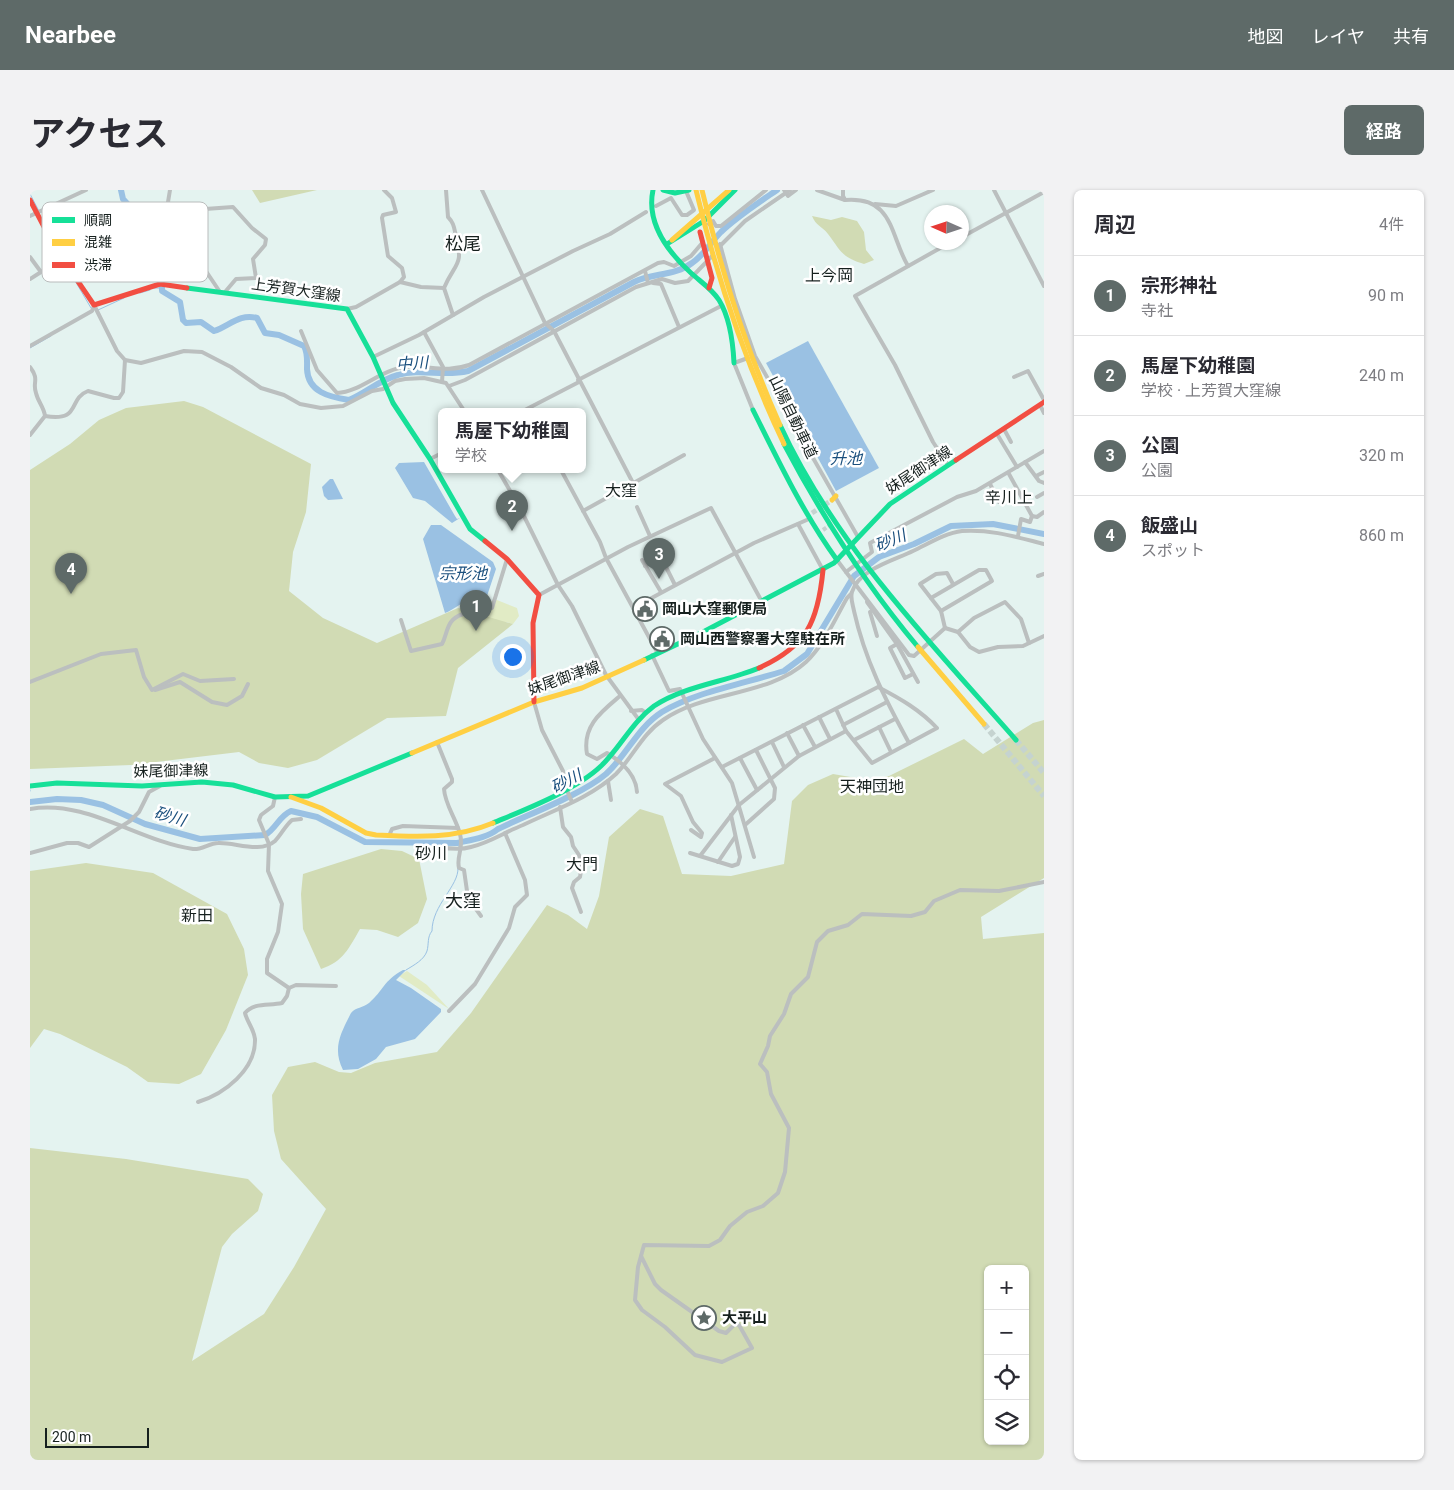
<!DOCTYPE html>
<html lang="ja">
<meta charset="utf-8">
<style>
body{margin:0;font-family:Roboto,"Noto Sans JP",sans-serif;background:#f2f2f3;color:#2b2b33}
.controls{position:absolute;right:15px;bottom:15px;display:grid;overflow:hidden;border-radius:8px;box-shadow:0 1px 4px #0004}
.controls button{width:45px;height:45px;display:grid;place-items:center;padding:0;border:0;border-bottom:1px solid #e1e1e2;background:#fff;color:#2b2b33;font:25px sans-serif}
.compass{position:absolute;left:894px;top:15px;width:45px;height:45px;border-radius:50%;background:#fff;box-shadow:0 1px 4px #0004;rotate:273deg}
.scale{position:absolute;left:15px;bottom:12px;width:104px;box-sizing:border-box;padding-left:5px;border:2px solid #16201e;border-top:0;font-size:14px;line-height:18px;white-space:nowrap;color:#16201e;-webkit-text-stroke:4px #fff;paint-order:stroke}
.you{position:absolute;left:482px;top:466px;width:18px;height:18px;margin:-12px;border:4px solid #fff;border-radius:50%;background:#1a73e8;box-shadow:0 0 0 8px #1a73e833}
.badge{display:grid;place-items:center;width:32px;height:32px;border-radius:50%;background:#5e6a68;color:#fff;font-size:16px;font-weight:700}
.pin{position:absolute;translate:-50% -41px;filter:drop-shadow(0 1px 2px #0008)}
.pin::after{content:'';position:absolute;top:26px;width:18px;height:15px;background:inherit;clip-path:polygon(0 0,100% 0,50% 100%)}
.popup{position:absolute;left:408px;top:218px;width:148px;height:65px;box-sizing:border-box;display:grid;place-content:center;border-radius:8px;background:#fff;filter:drop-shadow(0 1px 4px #0005);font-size:16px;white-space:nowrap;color:#7c7c81}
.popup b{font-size:19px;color:#2b2b33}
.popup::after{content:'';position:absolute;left:50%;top:100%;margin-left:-10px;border:10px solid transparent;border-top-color:#fff}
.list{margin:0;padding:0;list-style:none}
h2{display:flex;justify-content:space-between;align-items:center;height:65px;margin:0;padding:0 20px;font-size:21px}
h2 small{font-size:16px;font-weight:400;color:#7c7c81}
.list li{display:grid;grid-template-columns:32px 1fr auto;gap:15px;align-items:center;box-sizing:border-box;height:80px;padding:0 20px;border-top:1px solid #e1e1e2}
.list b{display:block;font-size:19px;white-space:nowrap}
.list p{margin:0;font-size:16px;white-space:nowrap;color:#7c7c81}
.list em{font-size:16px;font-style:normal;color:#7c7c81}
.icon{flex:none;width:28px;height:28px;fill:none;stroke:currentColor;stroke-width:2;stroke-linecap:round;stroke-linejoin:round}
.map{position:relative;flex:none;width:1014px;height:1270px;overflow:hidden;border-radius:8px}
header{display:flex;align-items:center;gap:30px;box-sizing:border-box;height:70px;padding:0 25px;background:#5e6a68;color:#fff}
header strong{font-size:24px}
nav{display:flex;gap:28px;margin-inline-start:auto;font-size:18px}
.intro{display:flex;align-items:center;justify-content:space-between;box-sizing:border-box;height:120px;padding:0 30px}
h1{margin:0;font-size:35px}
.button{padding:12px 22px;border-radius:8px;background:#5e6a68;color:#fff;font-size:18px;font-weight:700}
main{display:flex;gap:30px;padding:0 30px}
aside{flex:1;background:#fff;border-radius:8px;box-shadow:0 1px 4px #0004}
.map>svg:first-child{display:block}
</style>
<header>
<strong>Nearbee</strong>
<nav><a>地図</a><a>レイヤ</a><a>共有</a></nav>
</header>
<div class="intro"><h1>アクセス</h1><a class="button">経路</a></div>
<main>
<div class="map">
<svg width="1014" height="1270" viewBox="0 0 1014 1270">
<rect width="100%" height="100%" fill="#e4f3f0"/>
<!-- green -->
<g fill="#e1ebc5">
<path d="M 467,410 L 487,418 L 489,426 L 483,434 L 476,432 L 467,435 L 428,418 Z"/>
<path d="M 377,781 L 397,795 L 419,819 L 369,786 Z"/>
</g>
<!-- forest -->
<g fill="#d1dbb4" fill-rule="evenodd">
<path d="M 222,0 L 287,0 L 230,13 Z"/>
<path d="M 782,26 L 801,30 L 812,27 L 827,31 L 834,42 L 836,60 L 844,70 L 834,74 C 811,67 811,61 798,44 C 792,36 786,36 782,26 Z"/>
<path d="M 154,211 L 173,217 L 281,274 L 276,322 L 263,362 L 259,401 L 293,428 L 347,453 L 428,418 L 483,434 L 428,478 L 416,526 L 357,528 L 287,570 L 258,578 L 229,573 L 209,562 L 101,575 L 0,579 L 0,280 L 40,254 L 69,230 L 96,218 Z"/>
<path d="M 1014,530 L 1014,688 L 951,727 L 953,749 L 1014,743 L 1014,1270 L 0,1270 L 0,958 L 96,969 L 218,989 L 233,1004 L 228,1021 L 202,1044 L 192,1057 L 162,1171 L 234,1124 L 264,1077 L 296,1019 L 251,969 L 244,941 L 242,905 L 258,877 L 285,872 L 309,882 L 321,883 L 345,873 L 407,862 L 441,823 L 517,715 L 538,725 L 557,739 L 569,706 L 579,647 L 610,619 L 633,626 L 652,684 L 701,686 L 754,674 L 762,611 L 778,595 L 803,584 L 838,590 L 859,586 L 934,549 L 953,564 L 1003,533 ZM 958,1079 L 995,1079 L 995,1251 L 958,1251 Z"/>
<path d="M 351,659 L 372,661 L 389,669 L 397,709 L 388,733 L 368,747 L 347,740 L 330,739 C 319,758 313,772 291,779 L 273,739 L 271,704 L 273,684 Z"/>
<path d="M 56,673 L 123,683 L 197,724 L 214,759 L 218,785 L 196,840 L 171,884 L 149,894 L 118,892 L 97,877 L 30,844 L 14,839 L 0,858 L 0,681 Z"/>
</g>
<!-- water -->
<g fill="#9ac1e3">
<path d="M 778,151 L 849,278 L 806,301 L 736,173 Z"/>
<path d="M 394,272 L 425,326 L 427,329 L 430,328 L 422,333 L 395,311 L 383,308 L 365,278 L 369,273 Z"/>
<path d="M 300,289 L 303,289 L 313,309 L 298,310 L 294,306 L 292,297 Z"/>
<path d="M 401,335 L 411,335 L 463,372 L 466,379 L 455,412 C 442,402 425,420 415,423 L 393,349 Z"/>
<path d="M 373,780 L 376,780 L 366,790 L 381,798 L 411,819 L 411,822 L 385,849 L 356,857 L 346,869 L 328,879 L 313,880 C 302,858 311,843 321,823 C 326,817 333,818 339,813 C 354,800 353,791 373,780 Z"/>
</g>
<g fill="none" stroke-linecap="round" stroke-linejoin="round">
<!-- stream -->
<g stroke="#9ac1e3" stroke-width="1">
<path d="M 0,4 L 9,21"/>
<path d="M 28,57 L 43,81"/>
<path d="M 44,89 L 61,118"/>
<path d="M 124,98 L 131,98"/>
<path d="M 110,103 L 120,100"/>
<path d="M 68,120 L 94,108"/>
<path d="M 0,158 L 21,146"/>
<path d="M 0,601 L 0,600"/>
<path d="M 429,653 L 429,657"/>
<path d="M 376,780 C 384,775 394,770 397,761 C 399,754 397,747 402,741 C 402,715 429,696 428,678"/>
</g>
<!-- river -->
<g stroke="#9ac1e3" stroke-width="6">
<path d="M 91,0 L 93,9 L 105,22 L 108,47 L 125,56 L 131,63 L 132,101 L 150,112 L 153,130 L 156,133 L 171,132 L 184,141 C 199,136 210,123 227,128 L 235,143 L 249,145 L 274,156 C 278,163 277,171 277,179 C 278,202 299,207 319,210 C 336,203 349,190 368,185 C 391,178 413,187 438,181 L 604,92 C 622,83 645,86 662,73 C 674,65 681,52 691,42 C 708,26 728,13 747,0"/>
<path d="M 0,612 L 27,609 L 51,610 L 73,615 L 115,634 L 170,649 L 235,645 C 246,639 249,626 261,621 L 287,627 L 335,652 L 427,653 C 440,650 457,648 468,639 C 499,624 551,605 576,584 C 597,565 607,538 632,522 C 665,502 716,493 754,481 L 777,464 L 824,386 L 849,367 L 884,354 L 921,336 L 963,334 L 1014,344"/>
</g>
<!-- street-tunnel -->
<path stroke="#c5d3d0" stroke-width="4" stroke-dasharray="4 2" stroke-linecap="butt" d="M 793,340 L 800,335"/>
<!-- secondary-tunnel -->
<path stroke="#c5d3d0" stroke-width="5" stroke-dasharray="5 2.5" stroke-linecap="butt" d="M 782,323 L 802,310"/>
<!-- highway-tunnel -->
<g stroke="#c5d3d0" stroke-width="6" stroke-dasharray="6 3" stroke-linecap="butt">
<path d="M 954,534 L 1014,606"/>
<path d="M 986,550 L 1014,583"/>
</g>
<!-- street -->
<g stroke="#bbbfbf" stroke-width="4">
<path d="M 140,0 L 138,12 L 147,28 L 155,50 L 190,102"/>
<path d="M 416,0 L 418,27 C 424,33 424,38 426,46 C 434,77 425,72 414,98 L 423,125"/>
<path d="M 452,0 L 515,133 L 524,141 L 603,293"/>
<path d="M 754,0 L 758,6 L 766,0"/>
<path d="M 787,0 L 815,10"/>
<path d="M 813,0 L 813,6 L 815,10 C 864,6 860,46 878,76"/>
<path d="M 964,0 L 1014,96"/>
<path d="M 845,14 L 866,16 L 903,0"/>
<path d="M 626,16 L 641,8 L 652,25 L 657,25 L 664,20 L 656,1"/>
<path d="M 0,26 L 56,0"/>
<path d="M 147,28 L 175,19 L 203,17 L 222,38 L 236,49 L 235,55 L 223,69 L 226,88 L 206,89 L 195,102"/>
<path d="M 679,34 L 683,31 L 686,36 L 691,36 L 736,0"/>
<path d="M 932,47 L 1014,2"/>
<path d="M 690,54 L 705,109 L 725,166 L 828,347"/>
<path d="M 687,59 L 715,31 L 760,0"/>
<path d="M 0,67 L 11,82"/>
<path d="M 615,81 L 618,93"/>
<path d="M 0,89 L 11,82 L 36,73"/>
<path d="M 370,92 L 391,97 L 414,98"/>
<path d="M 623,93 L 631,94 L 649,137"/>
<path d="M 64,115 L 87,161 L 95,170 L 111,173 L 154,161 L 172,162 L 201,177 L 231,198 L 254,205 L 270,214 L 291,218 L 313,216 L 342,201 L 353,199 L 365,191 L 375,189 L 394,188 L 416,193 L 435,222"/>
<path d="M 317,119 L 326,117 L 370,92 L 374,87 L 372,78 L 358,66 L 352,28 L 353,25 L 366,22 L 362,8 L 354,0"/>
<path d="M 271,141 L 287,180 L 307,203 C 329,202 347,183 369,178 C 394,173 414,184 439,175 L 628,73 L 634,72 L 644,76 L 661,66 L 673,52"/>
<path d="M 394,142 L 413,177 L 412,192"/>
<path d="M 0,156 L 62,121 L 64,116"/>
<path d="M 343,167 L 389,145 L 454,107 L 543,61 L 580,44 L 616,22"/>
<path d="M 718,168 L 704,173 L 723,220"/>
<path d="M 0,177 C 10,190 2,192 6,203 C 8,212 14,217 15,226 L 0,245"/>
<path d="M 984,187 L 998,181 L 1014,210"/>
<path d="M 548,190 L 691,116"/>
<path d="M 419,196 L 435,190 L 606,97 L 632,89 L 645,93 L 658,91 L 683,65"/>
<path d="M 1010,215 L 1014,223"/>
<path d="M 491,222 L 549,192"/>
<path d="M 15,226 C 52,232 37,209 58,201 L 84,208 L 89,208 L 93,202 L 95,170"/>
<path d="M 974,239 L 981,252"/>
<path d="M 967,244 L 987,277"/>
<path d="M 400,269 L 412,263"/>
<path d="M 995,272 L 1009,291 L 1014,293"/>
<path d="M 918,275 L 903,252 L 865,175 L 825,106 L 921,52"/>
<path d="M 468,280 L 490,318 L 528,395 L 542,416 L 576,485 L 609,530"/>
<path d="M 531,280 L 570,352 L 576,368 L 627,462"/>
<path d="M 979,284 L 1002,326"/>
<path d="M 1006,286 L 1014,282"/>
<path d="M 960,294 L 969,312"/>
<path d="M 1007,307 L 1014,303"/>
<path d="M 607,317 L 620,346"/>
<path d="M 553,321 L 654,265"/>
<path d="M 768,334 L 793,380"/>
<path d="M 988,346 L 991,329 L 1000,332 L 1002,326 L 1007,327 L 1014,322"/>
<path d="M 628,361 L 645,395"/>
<path d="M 612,370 L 631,402"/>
<path d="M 807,370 L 816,382 L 842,362 L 840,353 L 927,307 L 946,301 L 1014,261"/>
<path d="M 615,376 L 631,367"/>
<path d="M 816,382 L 879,465 L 884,466 L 915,438"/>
<path d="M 1008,386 L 1014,384"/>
<path d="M 509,405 L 598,357 L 681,318 L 731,410"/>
<path d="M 901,408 L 949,380 L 956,380 L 962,391 L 911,421"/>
<path d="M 837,412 L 867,454 L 888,492"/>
<path d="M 603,418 L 724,353 L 779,329"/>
<path d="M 840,422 L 847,446"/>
<path d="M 371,430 L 381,461 L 412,454 C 416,447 416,439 421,432 C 430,420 449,423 462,418 L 477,369"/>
<path d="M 915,438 L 928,442 L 940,457 L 949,462 L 968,457 L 993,456 L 1014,446"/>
<path d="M 915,438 L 911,421 L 890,394 L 906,384 L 917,383 L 923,394"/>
<path d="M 928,442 L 944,428 L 975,412 L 991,429 L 999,453"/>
<path d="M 867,454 L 860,458 L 875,488 L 883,484"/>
<path d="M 622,465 L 639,501 L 650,499 L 673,549 L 702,593 L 724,667"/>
<path d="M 0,492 L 71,464 L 106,460 L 114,487 L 122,500 L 153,484 L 170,491 L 204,489"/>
<path d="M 125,500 L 150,492 L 182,512 L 197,515 L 212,506 L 218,494"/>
<path d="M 590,506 C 571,522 552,536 557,564 L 567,569 L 577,563 C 592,572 606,584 607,602"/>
<path d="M 504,512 L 512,540 L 533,581 L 536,598 L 542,612"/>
<path d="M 601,521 L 612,520 L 616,523"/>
<path d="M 789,527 L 800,549"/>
<path d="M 773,535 L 785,557"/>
<path d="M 813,535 L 857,512"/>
<path d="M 849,537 L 861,562"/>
<path d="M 757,543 L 769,566"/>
<path d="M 824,550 L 865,529"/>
<path d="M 407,552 L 422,589 L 422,592 L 414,599 C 415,615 426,628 430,644 C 434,659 426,666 429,678 L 434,680 L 438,708 L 451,726"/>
<path d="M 742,552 L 754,577"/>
<path d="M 879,553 C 855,509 835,470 824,421 C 823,415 820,408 822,402 C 829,379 865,370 883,361 C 898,354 915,343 932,341 C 961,339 986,347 1014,354"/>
<path d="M 710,568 L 727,600"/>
<path d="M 692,577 L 848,497 C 871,509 890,520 907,538 L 842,573 L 816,541 L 806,519"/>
<path d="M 578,591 L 581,610"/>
<path d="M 245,607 L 243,616 L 231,625 L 229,630 L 239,654 L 238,681 L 252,714 L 248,742 L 237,769 L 237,783 L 259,798 L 266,795 L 306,796"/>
<path d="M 530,617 L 533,637 L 541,647 L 543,656 L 549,665 L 552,675 L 550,687 L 544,692 L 542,698 L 551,722"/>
<path d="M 0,619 C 56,609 108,651 163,659 C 171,660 180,653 188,653 C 205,652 230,664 245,651 C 251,645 255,636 262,630 L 271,629"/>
<path d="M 715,635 L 744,609 L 745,598 L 726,560"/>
<path d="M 661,640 L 671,647 L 672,643 L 663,632 L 651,606 L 635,594 L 685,568"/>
<path d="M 359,646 L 362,639 L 373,636 L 428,638"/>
<path d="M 410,657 C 420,659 431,660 441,657 C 459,653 475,642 493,635 C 524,620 560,608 586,584 C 603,567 612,544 633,530 C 674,501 739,506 776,472 C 794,455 805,429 817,408 L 821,404"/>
<path d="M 0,663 L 37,653 L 48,653 L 59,657 L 100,631 L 109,622 L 119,602 L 130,596"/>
<path d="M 660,663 L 702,676 L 708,674 L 710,667 L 701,625"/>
<path d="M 670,666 L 709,615 L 769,566 L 816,541"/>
<path d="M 688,672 L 705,647"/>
<path d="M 419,821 L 445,794 L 479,738 L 485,717 L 497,705 L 495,690 L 475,643"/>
<path d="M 168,912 C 194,904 226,880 225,849 C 224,839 217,832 215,823 C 224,812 239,816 252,813 L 257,806 L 259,798"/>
<path d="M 611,1066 L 625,1094 L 631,1100 L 689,1141 L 696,1143 L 705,1134 L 709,1135 L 722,1158 L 692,1172 L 665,1165 L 635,1137 L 612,1120 L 605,1110 L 608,1077 L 614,1055 L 679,1056 L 690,1050 L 700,1036 L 717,1022 L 733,1016 L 748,1003 L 755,982 L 759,938 L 741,904 L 737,882 L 730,874 L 738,856 L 740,846 L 754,824 L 761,804 L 778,787 L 787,752 L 798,741 L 818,735 L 832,724 L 881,726 L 895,722 L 904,711 L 930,700 L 969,701 L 1014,692"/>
</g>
<!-- fast -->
<g stroke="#16e098" stroke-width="5">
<path d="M 623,0 C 616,33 638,62 661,83 C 671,92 682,99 689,110 C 700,128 703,152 704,173"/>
<path d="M 633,0 L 645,3 L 659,0"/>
<path d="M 637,54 L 674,31 L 705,0"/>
<path d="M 157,98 L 317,119 L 343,167 L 363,213 L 400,269 L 440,339 L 455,351"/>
<path d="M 723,220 C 749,272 773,323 807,370"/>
<path d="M 750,235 C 805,355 900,452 986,550"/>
<path d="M 754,254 C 792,326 835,394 888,457"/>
<path d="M 614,470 L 673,442 L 804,373 L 860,314 L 926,270"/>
<path d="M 0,596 L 27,593 L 112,596 L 172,592 L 203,595 L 245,607 L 278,606 L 382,563"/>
<path d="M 463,633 C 494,620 546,600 571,576 C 590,558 602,532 624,516 C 654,496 695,492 729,478"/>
</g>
<!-- slow -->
<g stroke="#ffcf43" stroke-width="5">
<path d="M 666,0 C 687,88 715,172 754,254"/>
<path d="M 672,0 C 691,81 716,159 750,235"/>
<path d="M 642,50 L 699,0"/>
<path d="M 802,310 L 806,306"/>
<path d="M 888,457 L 954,534"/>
<path d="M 382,563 L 504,512 L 552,498 L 614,470"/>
<path d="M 261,607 L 291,618 L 336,643 L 346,645 C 386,647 425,649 463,633"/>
</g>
<!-- jam -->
<g stroke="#f24e42" stroke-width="5">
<path d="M 0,10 L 24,56 L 64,115 L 130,94 L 157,98"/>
<path d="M 670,42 L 682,88 L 679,98"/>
<path d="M 926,270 L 1014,212"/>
<path d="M 455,351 L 477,369 L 509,405 L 503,433 L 504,512"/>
<path d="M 729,478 C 777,456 788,432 793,380"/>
</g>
</g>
<!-- icons -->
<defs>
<symbol id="civic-ring" viewBox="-11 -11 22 22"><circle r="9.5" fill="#fff" stroke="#5e6a68" stroke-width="1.5"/><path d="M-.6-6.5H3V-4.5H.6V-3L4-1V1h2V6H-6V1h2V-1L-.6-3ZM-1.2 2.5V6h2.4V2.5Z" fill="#5e6a68"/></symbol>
<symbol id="sight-ring" viewBox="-11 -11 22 22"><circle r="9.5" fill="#fff" stroke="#5e6a68" stroke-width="1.5"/><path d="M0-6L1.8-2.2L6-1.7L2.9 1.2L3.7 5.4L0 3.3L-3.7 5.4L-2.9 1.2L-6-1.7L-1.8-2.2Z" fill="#5e6a68"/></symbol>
</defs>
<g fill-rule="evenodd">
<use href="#civic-ring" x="601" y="405" width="28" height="28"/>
<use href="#civic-ring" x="618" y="435" width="28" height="28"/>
<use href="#sight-ring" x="660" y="1114" width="28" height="28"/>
</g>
<g text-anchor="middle" stroke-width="5" stroke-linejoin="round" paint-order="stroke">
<!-- street labels -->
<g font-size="15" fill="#16201e" stroke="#fff">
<text transform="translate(266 100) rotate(8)" y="5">上芳賀大窪線</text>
<text transform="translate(763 227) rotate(64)" y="5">山陽自動車道</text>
<text transform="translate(889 280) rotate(-33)" y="5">妹尾御津線</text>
<text transform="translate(534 488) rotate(-19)" y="5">妹尾御津線</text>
<text transform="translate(141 581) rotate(-1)" y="5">妹尾御津線</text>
</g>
<!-- poi labels -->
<g font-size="15" font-weight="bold" fill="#16201e" stroke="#fff" text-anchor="start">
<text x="632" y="424">岡山大窪郵便局</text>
<text x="650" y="454">岡山西警察署大窪駐在所</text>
<text x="692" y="1133">大平山</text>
</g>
<!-- neighbourhood labels -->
<g font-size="16" fill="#16201e" stroke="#fff">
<text x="799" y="91">上今岡</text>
<text x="591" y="306">大窪</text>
<text x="979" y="313">辛川上</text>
<text x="842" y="602">天神団地</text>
<text x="401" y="669">砂川</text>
<text x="552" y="680">大門</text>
<text x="167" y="731">新田</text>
</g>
<!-- water labels -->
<g font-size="16" font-style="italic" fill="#1a4f7d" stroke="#fff">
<text transform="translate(382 173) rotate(-4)" y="6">中川</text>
<text x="816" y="274">升池</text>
<text transform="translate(860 350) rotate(-22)" y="6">砂川</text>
<text x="433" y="389">宗形池</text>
<text transform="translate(536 591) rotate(-27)" y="6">砂川</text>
<text transform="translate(140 626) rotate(16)" y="6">砂川</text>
</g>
<!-- quarter labels -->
<g font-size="18" fill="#16201e" stroke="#fff">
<text x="433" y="60">松尾</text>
<text x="433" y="717">大窪</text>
</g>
</g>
<!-- legend -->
<rect x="12" y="12" width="166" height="80" rx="8" fill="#fff" stroke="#b9bcbc" stroke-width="1"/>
<rect x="22" y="27" width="23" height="6" fill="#16e098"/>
<rect x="22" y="49" width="23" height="7" fill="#ffcf43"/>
<rect x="22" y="72" width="23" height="6" fill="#f24e42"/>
<g font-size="14" fill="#16201e">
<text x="54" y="35">順調</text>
<text x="54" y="57">混雑</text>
<text x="54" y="80">渋滞</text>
</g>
</svg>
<div class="controls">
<button>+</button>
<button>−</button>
<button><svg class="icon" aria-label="locate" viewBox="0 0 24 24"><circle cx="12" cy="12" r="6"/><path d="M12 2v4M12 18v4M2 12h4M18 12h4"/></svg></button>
<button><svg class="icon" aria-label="layers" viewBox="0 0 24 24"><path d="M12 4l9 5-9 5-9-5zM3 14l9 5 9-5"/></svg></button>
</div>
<svg class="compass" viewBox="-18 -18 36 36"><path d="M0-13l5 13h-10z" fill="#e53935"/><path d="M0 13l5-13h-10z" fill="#7c7c81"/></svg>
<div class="scale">200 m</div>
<div class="you"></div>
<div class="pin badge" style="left:446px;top:441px">1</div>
<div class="pin badge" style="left:482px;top:341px">2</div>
<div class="popup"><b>馬屋下幼稚園</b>学校</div>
<div class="pin badge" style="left:629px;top:389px">3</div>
<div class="pin badge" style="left:41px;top:404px">4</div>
</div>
<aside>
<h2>周辺<small>4件</small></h2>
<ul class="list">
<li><span class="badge">1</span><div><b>宗形神社</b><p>寺社</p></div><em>90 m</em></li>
<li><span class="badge">2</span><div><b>馬屋下幼稚園</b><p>学校 · 上芳賀大窪線</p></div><em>240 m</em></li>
<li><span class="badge">3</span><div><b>公園</b><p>公園</p></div><em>320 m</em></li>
<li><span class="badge">4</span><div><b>飯盛山</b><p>スポット</p></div><em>860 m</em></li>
</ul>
</aside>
</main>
